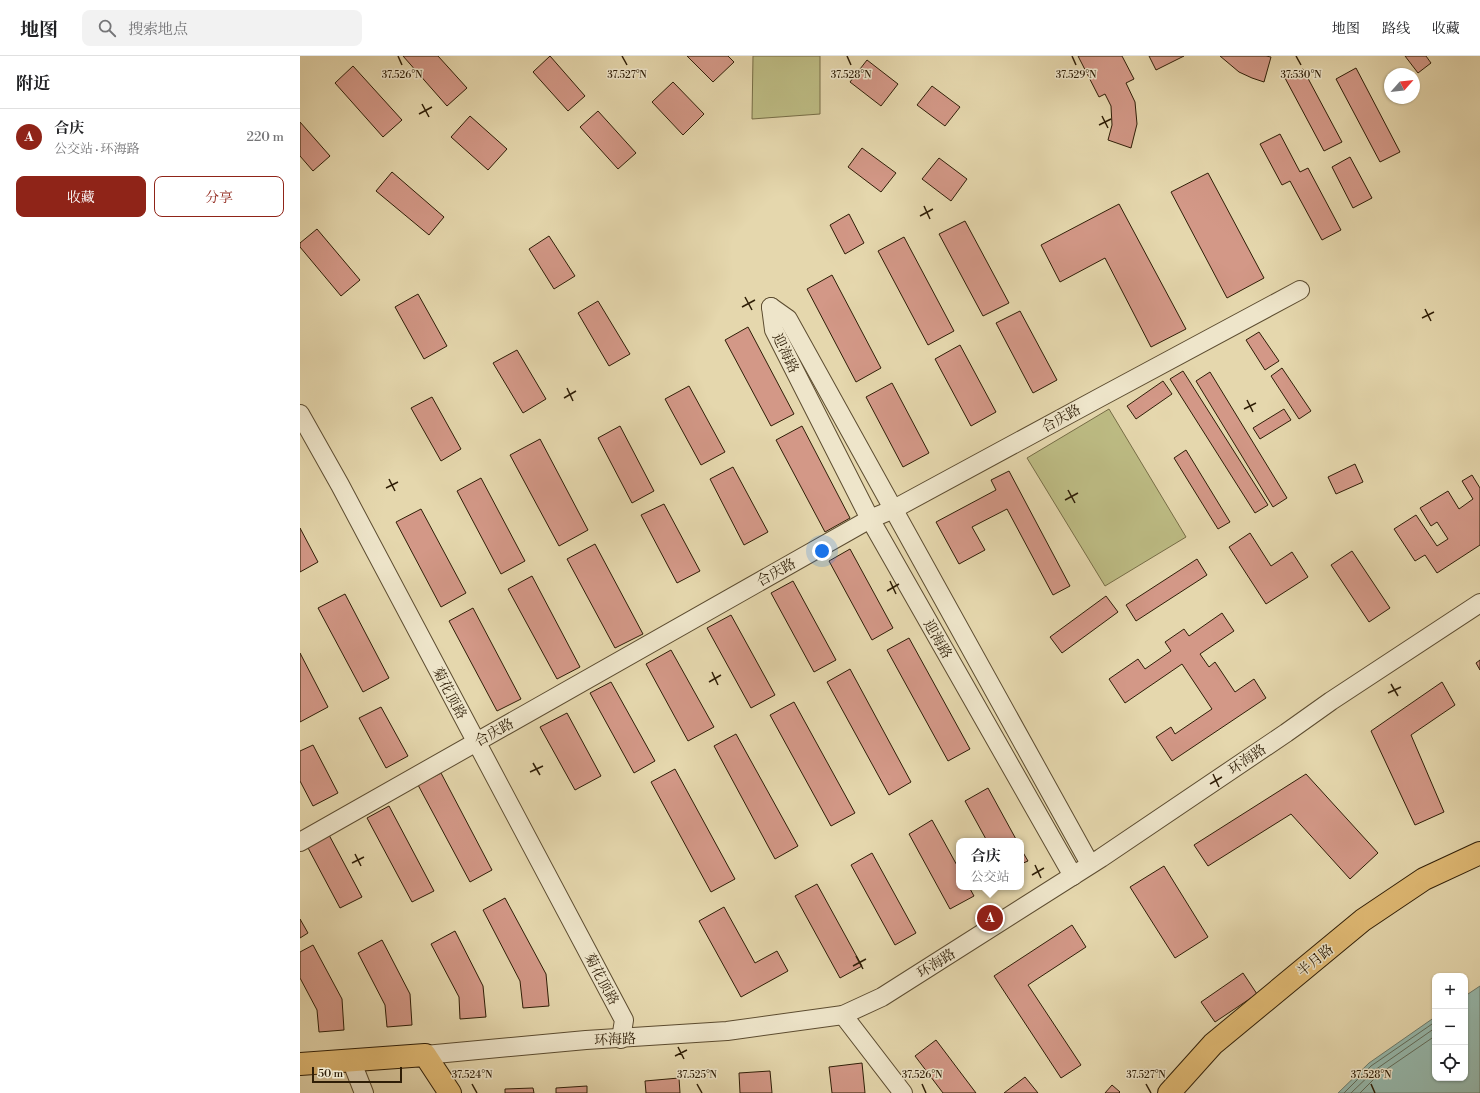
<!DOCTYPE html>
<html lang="zh">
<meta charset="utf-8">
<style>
body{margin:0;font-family:"Libre Bodoni","Noto Serif SC",serif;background:#f2f2f2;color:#202124}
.controls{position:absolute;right:12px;bottom:12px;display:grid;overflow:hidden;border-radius:8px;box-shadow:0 1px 3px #0004}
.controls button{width:36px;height:36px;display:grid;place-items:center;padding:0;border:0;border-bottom:1px solid #e0e0e0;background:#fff;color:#202124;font:20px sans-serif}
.compass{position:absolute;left:1084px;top:12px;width:36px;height:36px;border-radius:50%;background:#fff;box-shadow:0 1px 3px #0004;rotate:63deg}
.scale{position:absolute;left:12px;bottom:10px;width:90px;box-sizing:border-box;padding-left:4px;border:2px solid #2f1e07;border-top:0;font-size:11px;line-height:14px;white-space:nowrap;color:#2f1e07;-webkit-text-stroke:3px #eee5ca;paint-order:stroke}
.you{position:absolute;left:522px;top:495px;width:14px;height:14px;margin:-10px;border:3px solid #fff;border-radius:50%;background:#1a73e8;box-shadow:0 0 0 6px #1a73e833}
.badge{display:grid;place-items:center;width:26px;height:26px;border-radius:50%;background:#8f2418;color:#fff;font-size:13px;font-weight:700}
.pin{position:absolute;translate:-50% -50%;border:2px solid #fff;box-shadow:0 1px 4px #0006}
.popup{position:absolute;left:656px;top:782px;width:68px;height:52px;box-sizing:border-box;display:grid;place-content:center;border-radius:8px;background:#fff;filter:drop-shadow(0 1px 3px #0005);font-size:13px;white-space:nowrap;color:#757577}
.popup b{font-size:15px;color:#202124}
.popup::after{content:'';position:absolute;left:50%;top:100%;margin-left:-8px;border:8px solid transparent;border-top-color:#fff}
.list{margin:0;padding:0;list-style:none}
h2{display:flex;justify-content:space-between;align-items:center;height:52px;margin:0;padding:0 16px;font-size:17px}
h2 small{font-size:13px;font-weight:400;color:#757577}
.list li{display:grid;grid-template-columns:26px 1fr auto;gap:12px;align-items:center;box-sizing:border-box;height:56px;padding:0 16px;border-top:1px solid #e0e0e0}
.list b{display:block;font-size:15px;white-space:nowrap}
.list p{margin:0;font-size:13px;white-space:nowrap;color:#757577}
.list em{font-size:13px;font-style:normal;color:#757577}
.actions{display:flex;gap:8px;padding:12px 16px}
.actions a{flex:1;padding:9px 0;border:1px solid #8f2418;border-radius:8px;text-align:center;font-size:14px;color:#8f2418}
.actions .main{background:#8f2418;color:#fff}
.icon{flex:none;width:22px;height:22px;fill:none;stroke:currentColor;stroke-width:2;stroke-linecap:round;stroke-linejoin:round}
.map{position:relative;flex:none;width:1180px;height:1037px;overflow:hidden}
header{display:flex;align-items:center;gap:24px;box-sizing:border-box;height:56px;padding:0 20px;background:#fff;border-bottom:1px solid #e0e0e0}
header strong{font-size:19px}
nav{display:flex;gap:22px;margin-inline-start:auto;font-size:14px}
.search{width:280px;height:36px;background:#f2f2f2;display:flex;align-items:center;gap:10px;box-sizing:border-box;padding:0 14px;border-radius:8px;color:#757577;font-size:15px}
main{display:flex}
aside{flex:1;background:#fff}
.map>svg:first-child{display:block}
</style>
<header>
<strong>地图</strong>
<div class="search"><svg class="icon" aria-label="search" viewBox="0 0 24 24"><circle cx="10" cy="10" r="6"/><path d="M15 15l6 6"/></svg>搜索地点</div>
<nav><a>地图</a><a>路线</a><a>收藏</a></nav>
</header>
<main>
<aside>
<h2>附近<small></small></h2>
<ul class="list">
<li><span class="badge">A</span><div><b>合庆</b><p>公交站 · 环海路</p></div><em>220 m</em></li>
</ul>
<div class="actions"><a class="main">收藏</a><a>分享</a></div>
</aside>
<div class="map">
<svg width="1180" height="1037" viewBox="0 0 1180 1037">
<rect width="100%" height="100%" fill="#e5d7ad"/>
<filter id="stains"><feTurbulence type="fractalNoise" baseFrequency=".005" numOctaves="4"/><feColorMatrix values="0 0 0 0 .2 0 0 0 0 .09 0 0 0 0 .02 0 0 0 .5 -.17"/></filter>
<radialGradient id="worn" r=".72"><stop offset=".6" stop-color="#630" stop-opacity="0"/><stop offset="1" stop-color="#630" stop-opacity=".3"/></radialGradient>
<!-- green -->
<g fill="#bdbc84" stroke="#766d46">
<path d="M 453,0 L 520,0 L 520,58 L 452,63 Z"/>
<path d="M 809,353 L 886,481 L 805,530 L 727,402 Z"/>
</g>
<!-- water -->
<path fill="#96b9ad" stroke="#6d7b6b" d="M 1180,930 L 1180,1037 L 1038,1037 L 1069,1007 L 1135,961 L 1135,1022 L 1165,1022 L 1165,940 Z"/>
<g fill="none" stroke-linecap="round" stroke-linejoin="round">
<!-- shore -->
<g stroke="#626c5a" stroke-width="1">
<path d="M 1044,1037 L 1071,1010 L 1135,966"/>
<path d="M 1051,1037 L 1075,1014 L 1135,972"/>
<path d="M 1060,1037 L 1078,1019 L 1135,980"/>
</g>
</g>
<!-- building -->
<g fill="#d39887" stroke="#2f1e07">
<path d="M 103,0 L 138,0 L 167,32 L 147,50 Z"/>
<path d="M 250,0 L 285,40 L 268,55 L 233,16 Z"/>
<path d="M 387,0 L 428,0 L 434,6 L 413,26 Z"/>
<path d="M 778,0 L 822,0 L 834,23 L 826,27 L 835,46 L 837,68 L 831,92 L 808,84 L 812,69 L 811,50 L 805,38 L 799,41 Z"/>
<path d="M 849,0 L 884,0 L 856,14 Z"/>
<path d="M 920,0 L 966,0 L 971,1 L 964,26 L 952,22 L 939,16 Z"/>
<path d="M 1105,0 L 1126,0 L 1131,7 L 1118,17 Z"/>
<path d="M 567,4 L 598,28 L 581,50 L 550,26 Z"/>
<path d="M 53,10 L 102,64 L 83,81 L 35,27 Z"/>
<path d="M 1056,12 L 1100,96 L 1080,106 L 1036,23 Z"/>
<path d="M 1003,13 L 1042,86 L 1024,95 L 985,22 Z"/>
<path d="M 373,26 L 404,58 L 383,79 L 352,46 Z"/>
<path d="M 632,30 L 660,51 L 645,70 L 617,49 Z"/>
<path d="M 298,55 L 336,97 L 318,113 L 280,71 Z"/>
<path d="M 170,60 L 207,93 L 188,114 L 151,81 Z"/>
<path d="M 0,66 L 30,100 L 13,115 L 0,100 Z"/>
<path d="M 980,78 L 1000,116 L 1008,112 L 1041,174 L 1022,184 L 990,125 L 982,129 L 960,88 Z"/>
<path d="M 562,92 L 596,117 L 581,136 L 548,111 Z"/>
<path d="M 1050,101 L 1072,142 L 1053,152 L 1032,111 Z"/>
<path d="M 639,102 L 667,123 L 651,145 L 622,123 Z"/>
<path d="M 92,116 L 144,161 L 129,179 L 76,135 Z"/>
<path d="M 908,117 L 964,222 L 927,242 L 871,136 Z"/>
<path d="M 819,148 L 886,273 L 851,291 L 805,202 L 760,226 L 741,189 Z"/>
<path d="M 549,158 L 564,187 L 545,198 L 530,169 Z"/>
<path d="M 665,165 L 709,247 L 683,260 L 639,178 Z"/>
<path d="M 17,173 L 60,224 L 41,240 L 0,191 L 0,187 Z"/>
<path d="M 249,180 L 275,220 L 254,233 L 229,193 Z"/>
<path d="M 604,181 L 654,275 L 628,289 L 578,195 Z"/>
<path d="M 532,219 L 581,312 L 556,326 L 507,233 Z"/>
<path d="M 118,238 L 147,290 L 124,303 L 95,251 Z"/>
<path d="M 298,245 L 330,298 L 309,310 L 278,257 Z"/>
<path d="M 720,255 L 757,324 L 733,337 L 696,267 Z"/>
<path d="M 448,271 L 494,358 L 471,370 L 425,284 Z"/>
<path d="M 959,276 L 979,305 L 965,314 L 946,284 Z"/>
<path d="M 660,289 L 696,356 L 671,370 L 635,303 Z"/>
<path d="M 217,294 L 246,343 L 223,357 L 193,307 Z"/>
<path d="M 982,312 L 1011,355 L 999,363 L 971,320 Z"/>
<path d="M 883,315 L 968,449 L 955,457 L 870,323 Z"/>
<path d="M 910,316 L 987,442 L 973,451 L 896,325 Z"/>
<path d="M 863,325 L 872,338 L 836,363 L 827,350 Z"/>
<path d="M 592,327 L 629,397 L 603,411 L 566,341 Z"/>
<path d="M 389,330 L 425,396 L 401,409 L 365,343 Z"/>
<path d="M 132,341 L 161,393 L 141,405 L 111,352 Z"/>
<path d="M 984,353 L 991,364 L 960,383 L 953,372 Z"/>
<path d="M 320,370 L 354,435 L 332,447 L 298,382 Z"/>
<path d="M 502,370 L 550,462 L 525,476 L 476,384 Z"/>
<path d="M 240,383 L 288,474 L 259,490 L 210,399 Z"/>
<path d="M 886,394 L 930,466 L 918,473 L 874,402 Z"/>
<path d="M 1055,408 L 1063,426 L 1036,438 L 1028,421 Z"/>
<path d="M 433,411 L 468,476 L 444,489 L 410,423 Z"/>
<path d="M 709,415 L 770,530 L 753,539 L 707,453 L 672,471 L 685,494 L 659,508 L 636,466 L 696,434 L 691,424 Z"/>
<path d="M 1172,419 L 1180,432 L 1180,489 L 1137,517 L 1125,499 L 1115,505 L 1094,473 L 1116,459 L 1137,490 L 1148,483 L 1137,466 L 1131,470 L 1120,452 L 1148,435 L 1159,453 L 1173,443 L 1162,425 Z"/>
<path d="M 181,422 L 225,505 L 201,518 L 157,435 Z"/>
<path d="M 364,448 L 400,515 L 377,527 L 341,459 Z"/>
<path d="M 121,453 L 166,537 L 141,551 L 96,466 Z"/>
<path d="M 0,472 L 18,506 L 0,516 Z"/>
<path d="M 950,477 L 971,510 L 992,496 L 1008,521 L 966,548 L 929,491 Z"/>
<path d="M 295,488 L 343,578 L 315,592 L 267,503 Z"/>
<path d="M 550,493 L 593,572 L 572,584 L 529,505 Z"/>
<path d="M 1052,495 L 1090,552 L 1069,566 L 1031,509 Z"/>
<path d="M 897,503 L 907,519 L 836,565 L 826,549 Z"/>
<path d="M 232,520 L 280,611 L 257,623 L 208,533 Z"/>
<path d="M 493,525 L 536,604 L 514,616 L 471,537 Z"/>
<path d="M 45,538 L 89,622 L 63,636 L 18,552 Z"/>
<path d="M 806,540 L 818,556 L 762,597 L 750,581 Z"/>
<path d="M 173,552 L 221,643 L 197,655 L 149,565 Z"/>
<path d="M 922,557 L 934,575 L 900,598 L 909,611 L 915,606 L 935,636 L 954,623 L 966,642 L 872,705 L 856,681 L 871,671 L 875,678 L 912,653 L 882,608 L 825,647 L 809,623 L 838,603 L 845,613 L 871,595 L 865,586 L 884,573 L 889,580 Z"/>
<path d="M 431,559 L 475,639 L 451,652 L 407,572 Z"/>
<path d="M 609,582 L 670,693 L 648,705 L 587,594 Z"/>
<path d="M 371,594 L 414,671 L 388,685 L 346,608 Z"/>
<path d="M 0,597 L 28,651 L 0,666 Z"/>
<path d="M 1180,604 L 1180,614 L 1176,607 Z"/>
<path d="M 550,613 L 611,726 L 589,739 L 527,626 Z"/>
<path d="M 311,626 L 355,705 L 334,717 L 290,637 Z"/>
<path d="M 1142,626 L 1155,649 L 1111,679 L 1144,756 L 1115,769 L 1071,675 Z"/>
<path d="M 494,646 L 555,757 L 531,770 L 470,659 Z"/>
<path d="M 81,651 L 108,700 L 86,712 L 59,662 Z"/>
<path d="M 267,657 L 301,720 L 275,734 L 240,671 Z"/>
<path d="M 436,678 L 498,790 L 475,803 L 414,690 Z"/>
<path d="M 13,689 L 38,737 L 13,750 L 0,725 L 0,695 Z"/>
<path d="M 375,713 L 435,823 L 411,836 L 351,726 Z"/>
<path d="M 141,717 L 192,814 L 170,826 L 118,729 Z"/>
<path d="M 1006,718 L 1078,797 L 1050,823 L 991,758 L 908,810 L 894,789 Z"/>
<path d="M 688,732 L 717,785 L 687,785 L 665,745 Z"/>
<path d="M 89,750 L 134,835 L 112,846 L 67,762 Z"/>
<path d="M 632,764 L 659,813 L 659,831 L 669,831 L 674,840 L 650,853 L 609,778 Z"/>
<path d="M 29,779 L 62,841 L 40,852 L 7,790 Z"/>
<path d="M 721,793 L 728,805 L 721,808 Z"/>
<path d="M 572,797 L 616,877 L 595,889 L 551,809 Z"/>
<path d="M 864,810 L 908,881 L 875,902 L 830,831 Z"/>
<path d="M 517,828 L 562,910 L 540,922 L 495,840 Z"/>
<path d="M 205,842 L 246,918 L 249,950 L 223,952 L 220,925 L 183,854 Z"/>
<path d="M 424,851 L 455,907 L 477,895 L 488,915 L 441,941 L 399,865 Z"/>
<path d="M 0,863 L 8,877 L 0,882 Z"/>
<path d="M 772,869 L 786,891 L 728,929 L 781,1009 L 761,1022 L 694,920 Z"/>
<path d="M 155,875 L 183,930 L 186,961 L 160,963 L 159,941 L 131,888 Z"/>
<path d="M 82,884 L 110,938 L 112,969 L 87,971 L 85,949 L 58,897 Z"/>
<path d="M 13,889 L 42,943 L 44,974 L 19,976 L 17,954 L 0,922 L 0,896 Z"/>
<path d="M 943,917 L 957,938 L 915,966 L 901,946 Z"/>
<path d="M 636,984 L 676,1037 L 643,1037 L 615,1000 Z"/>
<path d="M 562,1007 L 565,1037 L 532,1037 L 529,1011 Z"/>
<path d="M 470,1015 L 472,1037 L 440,1037 L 439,1017 Z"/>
<path d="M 725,1021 L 738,1037 L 704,1037 Z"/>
<path d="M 379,1022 L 380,1037 L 346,1037 L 345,1025 Z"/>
<path d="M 812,1029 L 820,1036 L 819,1037 L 805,1037 Z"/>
<path d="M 287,1030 L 287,1037 L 256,1037 L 256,1032 Z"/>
<path d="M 233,1032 L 234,1037 L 205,1037 L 205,1033 Z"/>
</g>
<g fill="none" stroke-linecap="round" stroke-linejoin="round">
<defs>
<g id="minor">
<path d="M 471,251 L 474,274 L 570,463 L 773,820"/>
<path d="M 471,251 L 488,263 L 790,808"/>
<path d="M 0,358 L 40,429 L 324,964 L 321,983"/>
<path d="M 0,786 L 570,463 L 594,453 L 799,342 L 1000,234"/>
<path d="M 543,959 L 603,1037"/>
<path d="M 125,999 L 286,984 L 427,975 L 543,959 L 582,941 L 801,802 L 986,677 L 1031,645 L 1180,547"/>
<path d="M 51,1004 L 64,1037"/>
</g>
<g id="major">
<path d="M 0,1008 L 125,999 L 150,1037"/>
<path d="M 869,1037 L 913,988 L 1063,864 L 1124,823 L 1180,797"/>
</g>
</defs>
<!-- minor casing -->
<use href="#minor" stroke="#5c4c30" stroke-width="20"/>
<!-- major casing -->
<use href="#major" stroke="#2f1e07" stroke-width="24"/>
<!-- minor -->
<use href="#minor" stroke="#eee5ca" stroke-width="18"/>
<!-- major -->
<use href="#major" stroke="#e2bc76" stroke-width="22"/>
</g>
<!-- ticks -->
<path fill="none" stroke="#2f1e07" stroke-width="1.5" d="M 98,0 L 102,9M 322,0 L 327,9M 547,0 L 551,9M 772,0 L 776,9M 996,0 L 1001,9M 122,48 L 129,61M 119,58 L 132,51M 802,60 L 808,72M 799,69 L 811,63M 624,150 L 630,163M 620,160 L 633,153M 445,241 L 452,254M 442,251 L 455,244M 1125,253 L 1131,265M 1122,262 L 1134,256M 267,332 L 273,345M 264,342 L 276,335M 947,344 L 953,356M 944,353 L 956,347M 89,423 L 95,435M 86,432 L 98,426M 768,434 L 775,447M 765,444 L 778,437M 590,525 L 596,538M 587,535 L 599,528M 412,616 L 418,629M 409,626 L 421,619M 1091,628 L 1098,640M 1088,637 L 1101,631M 233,707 L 240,719M 230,716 L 243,710M 913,718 L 919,731M 910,728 L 922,721M 55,798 L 61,810M 52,807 L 64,801M 735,809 L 741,822M 732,819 L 744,812M 556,900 L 563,913M 553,910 L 566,903M 378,991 L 384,1003M 375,1000 L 387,994M 172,1028 L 177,1037M 397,1028 L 402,1037M 622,1028 L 626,1037M 846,1028 L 851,1037M 1071,1028 L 1075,1037"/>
<g text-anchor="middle" stroke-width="3" stroke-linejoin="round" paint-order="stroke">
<!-- street labels -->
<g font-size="14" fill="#2f1e07" stroke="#eee5ca">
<text transform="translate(486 297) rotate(64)" y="5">迎海路</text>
<text transform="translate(761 362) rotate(-29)" y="5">合庆路</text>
<text transform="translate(476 516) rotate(-29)" y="5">合庆路</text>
<text transform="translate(638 583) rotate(60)" y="5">迎海路</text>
<text transform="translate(150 637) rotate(62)" y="5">菊花顶路</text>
<text transform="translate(194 676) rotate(-29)" y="5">合庆路</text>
<text transform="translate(947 703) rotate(-34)" y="5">环海路</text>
<text transform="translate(1015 904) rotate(-39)" y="5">半月路</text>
<text transform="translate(636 907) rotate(-32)" y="5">环海路</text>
<text transform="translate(302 923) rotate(62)" y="5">菊花顶路</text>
<text transform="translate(315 983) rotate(-3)" y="5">环海路</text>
</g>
</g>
<g font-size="10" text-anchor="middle" fill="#2f1e07" stroke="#eee5ca" stroke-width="3" stroke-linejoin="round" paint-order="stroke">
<text x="102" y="22">37.526°N</text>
<text x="327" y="22">37.527°N</text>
<text x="551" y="22">37.528°N</text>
<text x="776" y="22">37.529°N</text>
<text x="1001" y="22">37.530°N</text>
<text x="172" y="1022">37.524°N</text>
<text x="397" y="1022">37.525°N</text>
<text x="622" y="1022">37.526°N</text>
<text x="846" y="1022">37.527°N</text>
<text x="1071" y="1022">37.528°N</text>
</g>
<rect width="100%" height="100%" filter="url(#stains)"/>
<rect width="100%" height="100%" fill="url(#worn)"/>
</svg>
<div class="controls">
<button>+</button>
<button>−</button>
<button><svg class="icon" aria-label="locate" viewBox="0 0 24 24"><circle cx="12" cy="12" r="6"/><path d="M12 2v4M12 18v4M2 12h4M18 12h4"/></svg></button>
</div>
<svg class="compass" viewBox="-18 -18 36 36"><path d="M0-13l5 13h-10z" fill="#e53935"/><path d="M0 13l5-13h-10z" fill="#757577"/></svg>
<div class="scale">50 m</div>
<div class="you"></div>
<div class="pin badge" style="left:690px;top:862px">A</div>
<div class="popup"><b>合庆</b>公交站</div>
</div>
</main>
